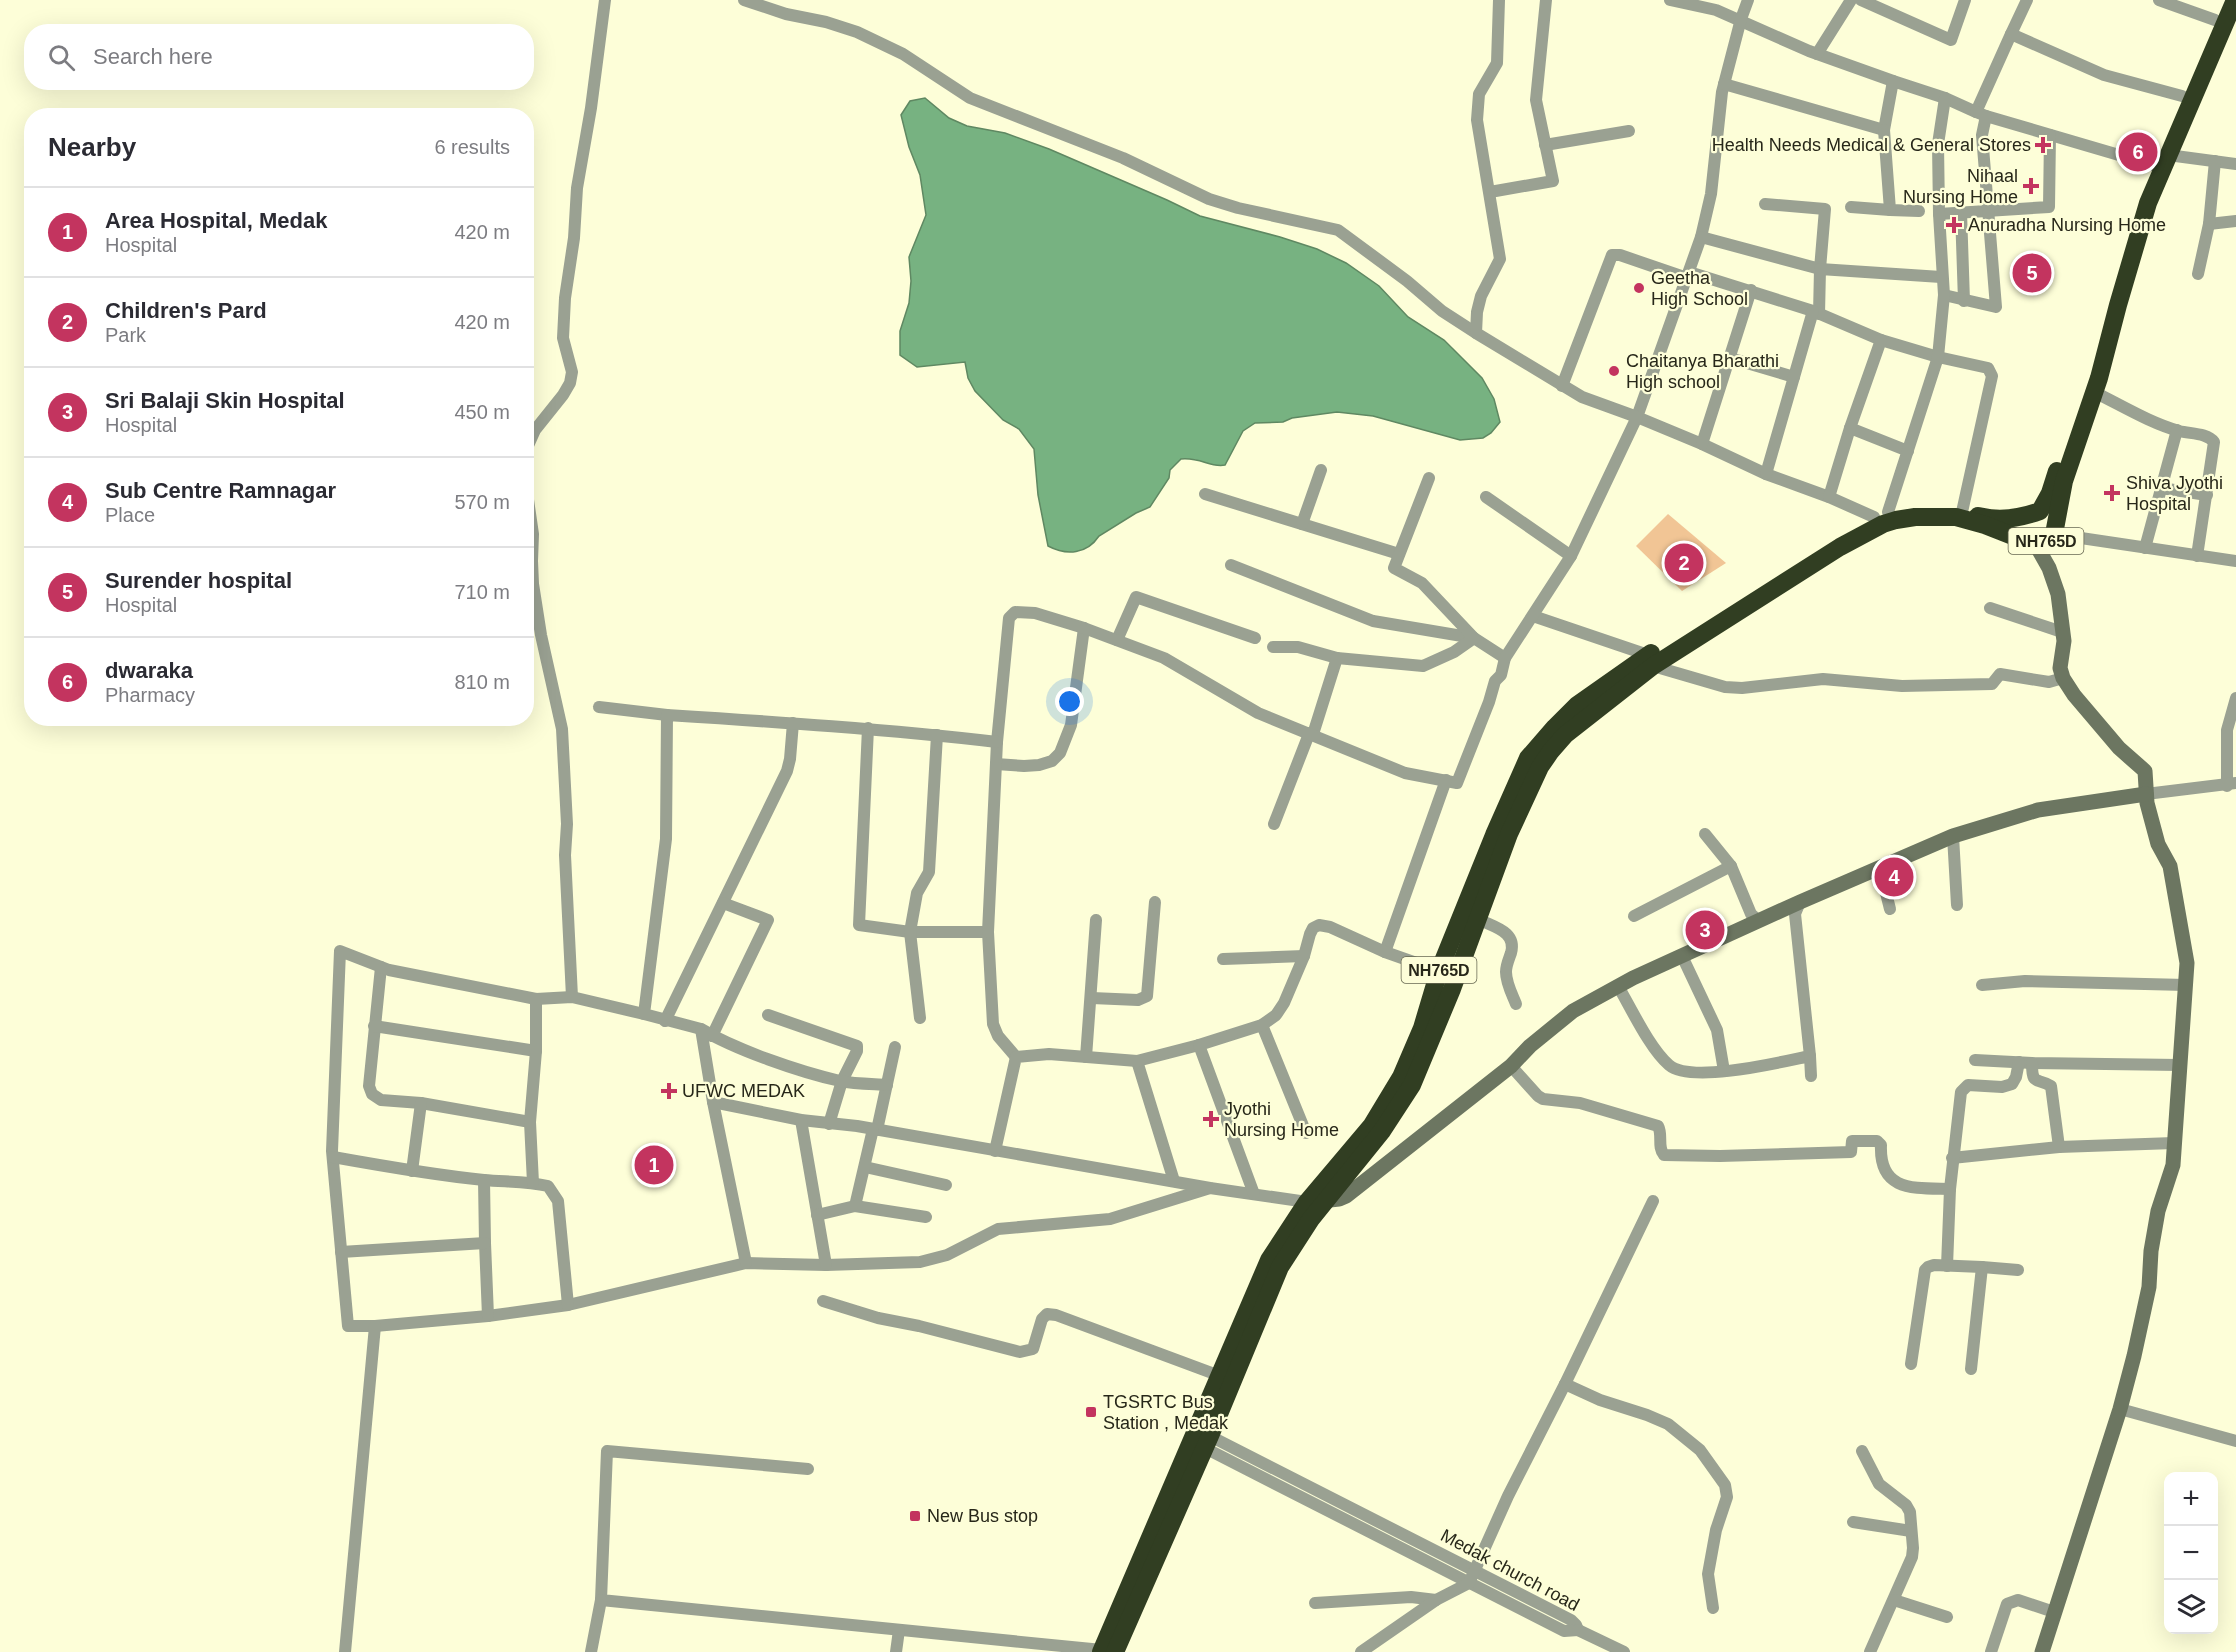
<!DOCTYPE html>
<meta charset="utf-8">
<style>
body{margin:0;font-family:Arial,sans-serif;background:#f7f7f7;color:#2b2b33}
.controls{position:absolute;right:18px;bottom:18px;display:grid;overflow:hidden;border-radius:12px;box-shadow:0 6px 24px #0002}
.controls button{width:54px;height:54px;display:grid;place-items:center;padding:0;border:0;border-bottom:2px solid #e1e1e2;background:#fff;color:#2b2b33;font:30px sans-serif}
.you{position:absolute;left:1070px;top:702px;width:21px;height:21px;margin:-15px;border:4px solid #fff;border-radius:50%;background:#1a73e8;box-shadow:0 0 0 9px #1a73e833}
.badge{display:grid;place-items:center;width:39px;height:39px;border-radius:50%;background:#c3345f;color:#fff;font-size:20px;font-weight:700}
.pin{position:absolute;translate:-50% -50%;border:3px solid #fff;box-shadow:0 2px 6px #0006}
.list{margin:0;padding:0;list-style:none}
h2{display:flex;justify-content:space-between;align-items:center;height:78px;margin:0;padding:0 24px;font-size:26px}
h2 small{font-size:20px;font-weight:400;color:#7c7c81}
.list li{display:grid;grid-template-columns:39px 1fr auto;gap:18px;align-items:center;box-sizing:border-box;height:90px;padding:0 24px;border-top:2px solid #e1e1e2}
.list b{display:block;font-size:22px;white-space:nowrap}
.list p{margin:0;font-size:20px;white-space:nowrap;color:#7c7c81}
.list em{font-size:20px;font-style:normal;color:#7c7c81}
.icon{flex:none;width:33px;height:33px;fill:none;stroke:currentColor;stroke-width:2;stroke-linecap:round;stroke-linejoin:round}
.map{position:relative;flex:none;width:2236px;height:1652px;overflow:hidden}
.search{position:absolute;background:#fff;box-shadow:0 6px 24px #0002;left:24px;top:24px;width:510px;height:66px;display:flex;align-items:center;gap:15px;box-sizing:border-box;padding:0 21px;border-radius:24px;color:#7c7c81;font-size:22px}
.panel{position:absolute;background:#fff;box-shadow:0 6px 24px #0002;left:24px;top:108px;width:510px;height:618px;border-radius:24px}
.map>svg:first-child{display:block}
</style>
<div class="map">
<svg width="2236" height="1652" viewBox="0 0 2236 1652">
<rect width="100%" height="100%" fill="#fdfed8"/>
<!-- green -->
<path fill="#f1c595" d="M 1668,514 L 1726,563 L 1682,591 L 1636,546 Z"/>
<!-- water -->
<path fill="#77b281" stroke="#5f8862" stroke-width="1.5" d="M 925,98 L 949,118 L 967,126 L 1005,133 L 1049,149 L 1167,200 L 1200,216 L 1280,237 L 1317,249 L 1346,263 L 1379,286 L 1408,317 L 1444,340 L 1482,378 L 1494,399 L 1500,422 L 1491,433 L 1483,438 L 1460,440 L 1373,416 L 1337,412 L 1292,418 L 1283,422 L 1255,423 L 1243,431 L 1225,465 C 1210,468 1201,457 1181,459 L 1170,470 L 1169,478 L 1150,507 L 1136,513 L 1099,536 C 1087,554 1067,556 1048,546 L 1038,495 L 1034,449 L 1019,429 L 1003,420 L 975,391 L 968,378 L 965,362 L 917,367 L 900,355 L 900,331 L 909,303 L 911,281 L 909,257 L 926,215 L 920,175 L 909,147 L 901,115 L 910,101 Z"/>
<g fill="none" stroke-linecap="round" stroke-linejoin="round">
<!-- street -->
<g stroke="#9aa192" stroke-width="12">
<path d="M 744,0 L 786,14 L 826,22 L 857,32 L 903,54 L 970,98 L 1123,158 L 1209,199 L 1238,208 L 1338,230 L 1407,281 L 1442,311 L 1476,333"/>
<path d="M 1670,0 L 1716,10 L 1809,51 L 1893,81"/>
<path d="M 1748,0 L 1741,19 L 1722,92 L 1711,194 L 1701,237 L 1637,417 L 1702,444 L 1766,474 L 1829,497 L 1874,517"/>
<path d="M 1861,0 L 1951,40 L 1965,0"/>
<path d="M 2159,0 L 2215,20"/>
<path d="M 2011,34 L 2027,0"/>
<path d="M 1817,54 L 1851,0"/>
<path d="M 1724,84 L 1884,130 L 1893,81 L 1945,98 L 1976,112 L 2011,34 L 2104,75 L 2182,96"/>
<path d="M 1986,116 L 2153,165"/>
<path d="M 1884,130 L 1890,210 L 1919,211"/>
<path d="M 1545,145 L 1629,131"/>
<path d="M 2168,155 L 2236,164"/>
<path d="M 1490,192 L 1553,181 L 1536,100 L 1546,0"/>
<path d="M 1851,207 L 1890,210"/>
<path d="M 1961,212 L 1964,301"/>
<path d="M 1939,214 L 2049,207 L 2050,135"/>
<path d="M 2209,224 L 2236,221"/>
<path d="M 1701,237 L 1820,269 L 1825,209 L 1765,204"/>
<path d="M 1689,272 L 1813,311 L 1881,340 L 1938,357 L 1988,368 L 1992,376 L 1962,512"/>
<path d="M 2198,274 L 2209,224 L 2215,161"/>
<path d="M 1944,295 L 1996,307 L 1982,135 L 1986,116 L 1976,112"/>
<path d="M 1819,314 L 1820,269 L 1941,277"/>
<path d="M 1730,358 L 1794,377"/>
<path d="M 1562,386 L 1612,255 L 1620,255 L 1687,278"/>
<path d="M 2094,392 C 2121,405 2150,423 2179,431 C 2191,434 2207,433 2214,442 L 2197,556"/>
<path d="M 1850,428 L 1908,451"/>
<path d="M 1702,444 L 1751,290"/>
<path d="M 526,450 L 535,430 L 563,395 L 570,383 L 572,372 L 563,338 L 565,298 L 574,238 L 577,188 L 591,108 L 605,0"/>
<path d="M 1766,474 L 1813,311"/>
<path d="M 526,486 L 533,534 L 532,561 L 533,584 L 541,635 L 562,729 L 567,824 L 565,855 L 572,997"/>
<path d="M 2161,488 L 2207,495"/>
<path d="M 1205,494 L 1399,554"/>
<path d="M 1486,497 L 1571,556"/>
<path d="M 1829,497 L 1850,428 L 1881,340"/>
<path d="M 1888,512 L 1938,357 L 1944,295 L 1939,214 L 1938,144 L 1945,98"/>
<path d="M 1302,524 L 1321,470"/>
<path d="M 2054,534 L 2236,561"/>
<path d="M 2145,548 L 2177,430"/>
<path d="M 1231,565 L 1373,621 L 1474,638 L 1505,658"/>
<path d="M 1990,608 L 2062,632"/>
<path d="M 1533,616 L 1648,655"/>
<path d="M 1117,640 L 1136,597 L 1255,638"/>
<path d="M 1273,647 L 1298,647 L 1337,658"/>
<path d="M 1653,666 L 1725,687 L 1742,688 L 1823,679 L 1902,686 L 1992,684 L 2000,674 L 2049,682 L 2063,678"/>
<path d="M 599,707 L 667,715"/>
<path d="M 868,728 L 859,925 L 910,932 L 988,932 L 993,1024 L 998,1036 L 1016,1057"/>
<path d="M 996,764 L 1024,766 L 1039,765 L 1052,761 L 1060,753 L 1071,725 L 1084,628"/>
<path d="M 2227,786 L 2227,730 L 2236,698"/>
<path d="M 2146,794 L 2236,783"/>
<path d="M 1274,824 L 1309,734 L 1314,731 L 1337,658 L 1423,666 L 1454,652 L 1474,638 L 1422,583 L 1394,568 L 1429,478"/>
<path d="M 1705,834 L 1731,866 L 1751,914 L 1759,921"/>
<path d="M 1953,836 L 1957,905"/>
<path d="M 1885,865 L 1878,875 L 1885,889 L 1890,909"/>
<path d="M 1634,916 L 1731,866"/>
<path d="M 1478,919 C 1493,927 1517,931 1511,953 C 1509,959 1506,965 1506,972 C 1506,983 1512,994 1516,1004"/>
<path d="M 988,932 L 997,742 L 1009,618 L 1015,612 L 1035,613 L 1084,628 L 1164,658 L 1258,713 L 1405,773 L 1457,783 L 1489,702 L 1495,681 L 1501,675 L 1505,658 L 1571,556 L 1637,417 L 1582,397 L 1476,333 L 1477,312 L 1481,296 L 1500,259 L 1477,120 L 1479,94 L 1497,63 L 1499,0"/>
<path d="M 1385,952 L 1446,780"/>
<path d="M 1682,956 L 1717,1030 L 1724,1071"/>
<path d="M 1223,959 L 1304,956"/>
<path d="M 381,967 L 369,1086 L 372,1094 L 381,1100 L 421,1103 L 530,1122"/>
<path d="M 1982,985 L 2025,981 L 2186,985"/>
<path d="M 1618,986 C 1631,1008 1650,1049 1669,1065 C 1691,1084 1781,1062 1810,1056 L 1795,914 L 1800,902"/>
<path d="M 1092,998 L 1138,1000 L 1147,996 L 1155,902"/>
<path d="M 644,1014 L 572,997 L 536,999 L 389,970 L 340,951 L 332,1151 L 348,1326 L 375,1326 L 488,1316 L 568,1305 L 746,1263 L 826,1265 L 920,1262 L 947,1255 L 998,1229 L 1110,1219 L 1210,1188"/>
<path d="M 768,1015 L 857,1046 L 857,1051 L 842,1081 L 829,1124"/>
<path d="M 920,1018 L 910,932 L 917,893 L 929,872 L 937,735 L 933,735"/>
<path d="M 665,1021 L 787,771 L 790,759 L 793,723"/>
<path d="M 1262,1025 L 1306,1133"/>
<path d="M 374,1026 L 536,1051"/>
<path d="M 701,1029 L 644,1014 L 666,839 L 667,715 C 777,722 887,729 997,742"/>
<path d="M 712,1036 L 768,920 L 723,903"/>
<path d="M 1810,1056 L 1811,1076"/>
<path d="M 1086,1057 L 1096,920"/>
<path d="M 1975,1060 L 2032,1063 L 2179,1065"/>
<path d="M 1137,1061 L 1174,1181"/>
<path d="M 2032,1063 C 2032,1087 2037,1077 2051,1086 L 2059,1147"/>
<path d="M 1511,1066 L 1538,1096 L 1543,1099 L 1580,1103 L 1658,1126 C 1663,1135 1657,1147 1664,1155 L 1720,1156 L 1851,1152 L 1852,1141 L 1877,1141 L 1881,1145 C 1879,1192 1914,1188 1950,1189"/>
<path d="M 713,1102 L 801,1120 L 857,1126 L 1210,1188 L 1307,1202"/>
<path d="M 801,1120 L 826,1265"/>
<path d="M 877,1130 L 895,1047"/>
<path d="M 995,1151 L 1016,1057 L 1049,1054 L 1137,1061 L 1199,1045"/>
<path d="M 333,1157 C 383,1166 433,1175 484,1180 C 505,1182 526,1181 548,1186 L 558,1201 L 568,1305"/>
<path d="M 1952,1158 L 2059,1147 L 2174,1143"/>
<path d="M 865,1167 L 946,1185"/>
<path d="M 412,1171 L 421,1103"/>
<path d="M 484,1180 L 485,1243 L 488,1316"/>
<path d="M 533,1183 L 530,1122 L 536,1051 L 536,999"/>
<path d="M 1254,1194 L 1199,1045 L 1262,1025 L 1276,1015 L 1284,1003 L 1304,956 L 1310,934 L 1313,928 L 1319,925 L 1330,927 L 1385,952 L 1439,971"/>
<path d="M 855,1206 L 873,1129"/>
<path d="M 817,1215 L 855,1206 L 926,1217"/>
<path d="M 341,1252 L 485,1243"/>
<path d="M 746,1263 L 713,1102 L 701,1029 C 736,1050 800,1072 840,1081 C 855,1084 872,1084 887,1085"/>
<path d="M 1947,1266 L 1950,1189 L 1961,1092 L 1968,1085 L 2002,1087 L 2012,1084 L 2016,1077 L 2019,1062"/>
<path d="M 1982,1267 L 2018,1270"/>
<path d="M 823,1301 L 878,1318 L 919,1326 L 1020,1352 L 1033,1349 L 1042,1319 L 1047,1314 L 1056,1315 L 1220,1376"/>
<path d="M 1911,1364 L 1925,1270 L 1928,1267 L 1934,1265 L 1982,1267 L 1971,1369"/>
<path d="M 1565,1384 L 1600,1400 L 1647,1415 L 1668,1424 L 1700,1450 L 1725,1485 L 1727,1497 L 1716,1530 L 1708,1574 L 1713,1608"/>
<path d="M 2120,1409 L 2236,1441"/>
<path d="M 1204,1433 L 1571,1620 L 1576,1625 L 1578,1630"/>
<path d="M 1199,1445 L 1564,1631 L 1578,1630"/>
<path d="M 1862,1451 L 1879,1484 L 1906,1505 L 1910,1512 L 1913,1548 L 1912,1557 L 1870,1652"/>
<path d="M 808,1469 L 607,1451 L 601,1600 L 1102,1650"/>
<path d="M 1853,1522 L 1911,1531"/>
<path d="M 1894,1600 L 1947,1617"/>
<path d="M 1315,1603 L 1411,1597 L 1436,1600"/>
<path d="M 1578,1630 L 1624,1652"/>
<path d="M 345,1652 L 375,1326"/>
<path d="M 591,1652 L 601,1600"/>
<path d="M 896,1652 L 899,1630"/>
<path d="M 1361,1652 L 1436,1600 L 1469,1583 L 1508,1496 L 1565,1384 L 1653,1201"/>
<path d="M 1991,1652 L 2007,1604 L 2018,1600 L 2054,1612"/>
</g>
<!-- secondary -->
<g stroke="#6c7661" stroke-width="15">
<path d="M 2036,545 L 2049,568 L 2058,594 L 2064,641 L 2060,668 L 2063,678 L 2074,695 L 2119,748 L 2145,771 L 2147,803 L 2158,844 L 2170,866 L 2187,963 L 2173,1165 L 2158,1211 L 2151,1251 L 2149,1287 L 2134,1356 L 2120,1409 L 2042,1652"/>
<path d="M 1321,1201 L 1339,1199 L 1346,1196 L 1511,1066 L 1530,1046 L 1573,1011 L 1633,978 L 1800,902 L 1953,836 L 2038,810 L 2146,794"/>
</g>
<!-- highway -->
<g stroke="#313e22" stroke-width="18">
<path d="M 1978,516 C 1998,521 2021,518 2040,511 L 2050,493 L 2057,471"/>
<path d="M 1101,1652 L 1269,1260 L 1307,1202 L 1372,1125 L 1401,1077 L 1422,1028 L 1439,971 L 1494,835 L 1528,758 L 1555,727 L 1577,705 L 1651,653"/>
<path d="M 1115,1652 L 1210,1436 L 1280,1267 L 1311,1219 L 1382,1131 L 1412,1085 L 1452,989 L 1509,834 L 1540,767 L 1551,751 L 1565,735 L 1653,666 L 1840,547 L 1883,524 L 1896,520 L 1915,517 L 1956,517 L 1985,525 L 2036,545 L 2048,540 L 2054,534 L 2064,481 L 2099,378 L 2118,305 L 2148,203 L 2235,0"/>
</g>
</g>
<!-- markers -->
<g fill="#c3345f" stroke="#fdfed8" stroke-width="2">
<path d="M2040 136h6v6h6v6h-6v6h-6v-6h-6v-6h6z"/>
<path d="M2028 177h6v6h6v6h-6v6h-6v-6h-6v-6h6z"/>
<path d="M1951 216h6v6h6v6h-6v6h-6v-6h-6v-6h6z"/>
<circle cx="1639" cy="288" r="6"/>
<circle cx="1614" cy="371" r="6"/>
<path d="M2109 484h6v6h6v6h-6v6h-6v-6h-6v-6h6z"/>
<path d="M666 1082h6v6h6v6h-6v6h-6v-6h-6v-6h6z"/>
<path d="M1208 1110h6v6h6v6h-6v6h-6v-6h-6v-6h6z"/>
<rect x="1085" y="1406" width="12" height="12" rx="3"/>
<rect x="909" y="1510" width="12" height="12" rx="3"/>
</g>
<g text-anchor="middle" stroke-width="4.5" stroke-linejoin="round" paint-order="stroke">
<!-- shield labels -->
<g fill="#fdfed8" stroke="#676852" stroke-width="1.5">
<rect x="2008.5" y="528" width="75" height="26" rx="4.5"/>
<rect x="1401.5" y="957" width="75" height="26" rx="4.5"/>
</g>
<g font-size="16" font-weight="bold" fill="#272719">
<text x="2046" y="547">NH765D</text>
<text x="1439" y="976">NH765D</text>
</g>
<!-- poi labels -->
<g font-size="18" fill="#272719" stroke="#fdfed8" text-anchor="start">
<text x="2031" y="151" text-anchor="end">Health Needs Medical &amp; General Stores</text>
<text x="2018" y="182" text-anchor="end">Nihaal<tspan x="2018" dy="21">Nursing Home</tspan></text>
<text x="1968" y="231">Anuradha Nursing Home</text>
<text x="1651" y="284">Geetha<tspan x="1651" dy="21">High School</tspan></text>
<text x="1626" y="367">Chaitanya Bharathi<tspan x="1626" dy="21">High school</tspan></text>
<text x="2126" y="489">Shiva Jyothi<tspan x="2126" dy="21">Hospital</tspan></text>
<text x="682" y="1097">UFWC MEDAK</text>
<text x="1224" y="1115">Jyothi<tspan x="1224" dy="21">Nursing Home</tspan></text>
<text x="1103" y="1408">TGSRTC Bus<tspan x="1103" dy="21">Station , Medak</tspan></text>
<text x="927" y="1522">New Bus stop</text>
</g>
<!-- street labels -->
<g font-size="18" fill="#272719" stroke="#fdfed8">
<text transform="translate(1510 1570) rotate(28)" y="6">Medak church road</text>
</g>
</g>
</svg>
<div class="controls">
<button>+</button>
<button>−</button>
<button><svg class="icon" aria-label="layers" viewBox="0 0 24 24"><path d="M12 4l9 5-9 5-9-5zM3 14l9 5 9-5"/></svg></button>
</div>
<div class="you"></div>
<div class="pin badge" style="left:654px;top:1165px">1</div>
<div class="pin badge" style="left:1684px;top:563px">2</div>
<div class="pin badge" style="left:1705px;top:930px">3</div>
<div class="pin badge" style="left:1894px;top:877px">4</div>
<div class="pin badge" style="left:2032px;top:273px">5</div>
<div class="pin badge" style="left:2138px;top:152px">6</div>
<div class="search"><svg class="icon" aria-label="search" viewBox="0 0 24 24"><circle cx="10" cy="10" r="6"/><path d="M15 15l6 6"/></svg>Search here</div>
<section class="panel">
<h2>Nearby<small>6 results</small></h2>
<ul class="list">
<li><span class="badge">1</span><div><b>Area Hospital, Medak</b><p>Hospital</p></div><em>420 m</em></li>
<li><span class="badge">2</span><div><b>Children's Pard</b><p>Park</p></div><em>420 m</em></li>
<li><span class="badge">3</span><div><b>Sri Balaji Skin Hospital</b><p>Hospital</p></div><em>450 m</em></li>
<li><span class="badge">4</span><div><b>Sub Centre Ramnagar</b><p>Place</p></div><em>570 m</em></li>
<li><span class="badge">5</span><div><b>Surender hospital</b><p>Hospital</p></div><em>710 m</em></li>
<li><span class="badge">6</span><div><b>dwaraka</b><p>Pharmacy</p></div><em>810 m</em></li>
</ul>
</section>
</div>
